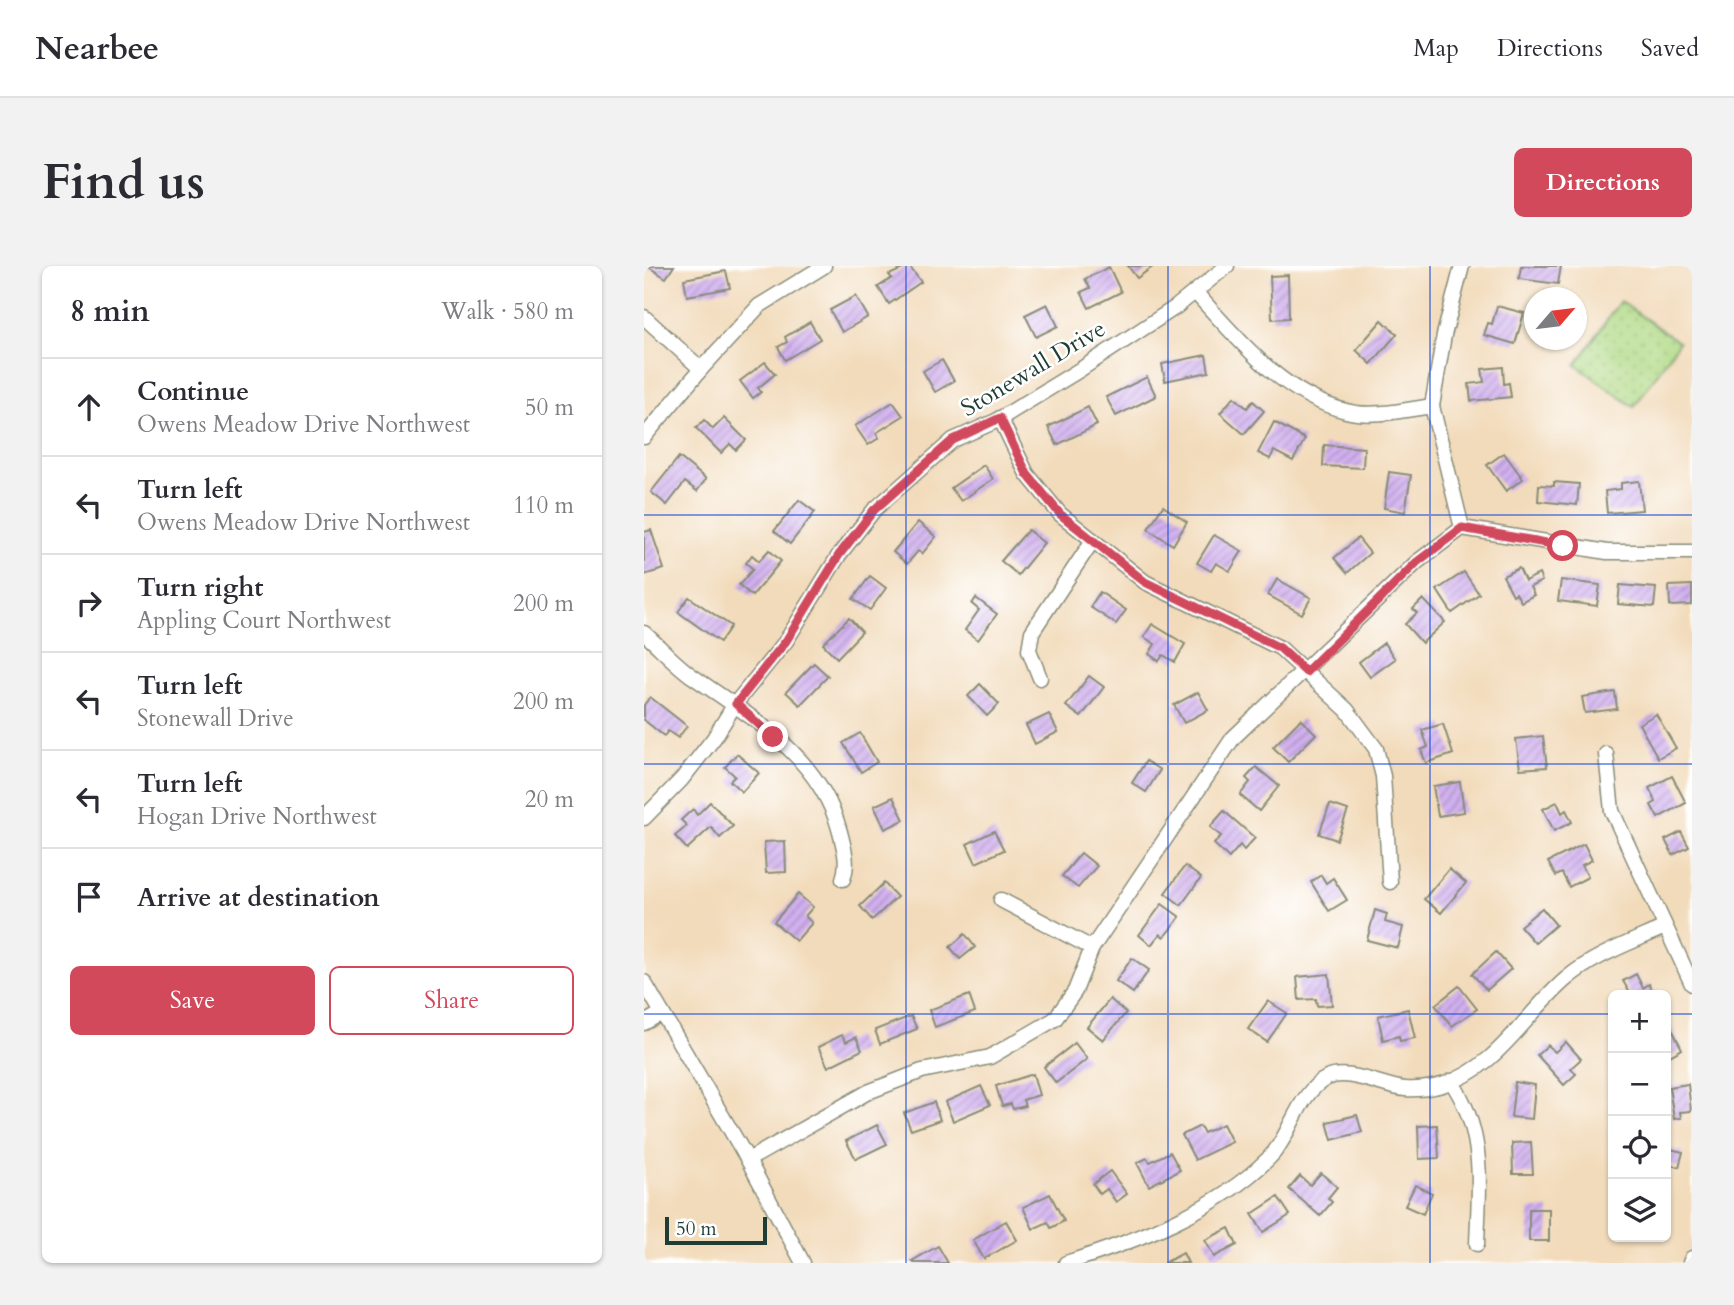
<!DOCTYPE html>
<meta charset="utf-8">
<style>
body{margin:0;font-family:Cardo,serif;background:#f2f2f3;color:#2b2b33}
.controls{position:absolute;right:21px;bottom:21px;display:grid;overflow:hidden;border-radius:10px;box-shadow:0 2px 5px #0004}
.controls button{width:63px;height:63px;display:grid;place-items:center;padding:0;border:0;border-bottom:2px solid #e1e1e2;background:#fff;color:#2b2b33;font:35px sans-serif}
.compass{position:absolute;left:880px;top:21px;width:63px;height:63px;border-radius:50%;background:#fff;box-shadow:0 2px 5px #0004;rotate:62deg}
.scale{position:absolute;left:21px;bottom:18px;width:102px;box-sizing:border-box;padding-left:7px;border:4px solid #1f3d34;border-top:0;font-size:19px;line-height:24px;white-space:nowrap;color:#1f3d34;-webkit-text-stroke:5px #fff;paint-order:stroke}
.stop{position:absolute;width:21px;height:21px;margin:-16px;border:5px solid #d1495b;border-radius:50%;background:#fff}
.stop.end{background:#d1495b;border-color:#fff;box-shadow:0 2px 7px #0008}
.list{margin:0;padding:0;list-style:none}
h2{display:flex;justify-content:space-between;align-items:center;height:91px;margin:0;padding:0 28px;font-size:30px}
h2 small{font-size:23px;font-weight:400;color:#7c7c81}
.list li{display:grid;grid-template-columns:46px 1fr auto;gap:21px;align-items:center;box-sizing:border-box;height:98px;padding:0 28px;border-top:2px solid #e1e1e2}
.list b{display:block;font-size:26px;white-space:nowrap}
.list p{margin:0;font-size:23px;white-space:nowrap;color:#7c7c81}
.list em{font-size:23px;font-style:normal;color:#7c7c81}
.actions{display:flex;gap:14px;padding:21px 28px}
.actions a{flex:1;padding:16px 0;border:2px solid #d1495b;border-radius:10px;text-align:center;font-size:24px;color:#d1495b}
.actions .main{background:#d1495b;color:#fff}
.icon{flex:none;width:38px;height:38px;fill:none;stroke:currentColor;stroke-width:2;stroke-linecap:round;stroke-linejoin:round}
.map{position:relative;flex:none;width:1048px;height:997px;overflow:hidden;border-radius:10px}
header{display:flex;align-items:center;gap:42px;box-sizing:border-box;height:98px;padding:0 35px;background:#fff;border-bottom:2px solid #e1e1e2}
header strong{font-size:33px}
nav{display:flex;gap:38px;margin-inline-start:auto;font-size:24px}
.intro{display:flex;align-items:center;justify-content:space-between;box-sizing:border-box;height:168px;padding:0 42px}
h1{margin:0;font-size:49px}
.button{padding:18px 32px;border-radius:10px;background:#d1495b;color:#fff;font-size:24px;font-weight:700}
main{display:flex;gap:42px;padding:0 42px}
aside{flex:1;background:#fff;border-radius:10px;box-shadow:0 2px 5px #0004}
.map>svg:first-child{display:block}
</style>
<header>
<strong>Nearbee</strong>
<nav><a>Map</a><a>Directions</a><a>Saved</a></nav>
</header>
<div class="intro"><h1>Find us</h1><a class="button">Directions</a></div>
<main>
<aside>
<h2>8 min<small>Walk · 580 m</small></h2>
<ul class="list">
<li><svg class="icon" aria-label="ahead" viewBox="0 0 24 24"><path d="M12 20V5M6 11l6-6 6 6"/></svg><div><b>Continue</b><p>Owens Meadow Drive Northwest</p></div><em>50 m</em></li>
<li><svg class="icon" aria-label="left" viewBox="0 0 24 24"><path d="M17 20v-9H6M10 6l-5 5 5 5"/></svg><div><b>Turn left</b><p>Owens Meadow Drive Northwest</p></div><em>110 m</em></li>
<li><svg class="icon" aria-label="right" viewBox="0 0 24 24"><path d="M7 20v-9h11M14 6l5 5-5 5"/></svg><div><b>Turn right</b><p>Appling Court Northwest</p></div><em>200 m</em></li>
<li><svg class="icon" aria-label="left" viewBox="0 0 24 24"><path d="M17 20v-9H6M10 6l-5 5 5 5"/></svg><div><b>Turn left</b><p>Stonewall Drive</p></div><em>200 m</em></li>
<li><svg class="icon" aria-label="left" viewBox="0 0 24 24"><path d="M17 20v-9H6M10 6l-5 5 5 5"/></svg><div><b>Turn left</b><p>Hogan Drive Northwest</p></div><em>20 m</em></li>
<li><svg class="icon" aria-label="arrive" viewBox="0 0 24 24"><path d="M6 21V4h12l-3 4 3 4H6"/></svg><div><b>Arrive at destination</b></div></li>
</ul>
<div class="actions"><a class="main">Save</a><a>Share</a></div>
</aside>
<div class="map">
<svg width="1048" height="997" viewBox="0 0 1048 997">
<defs>
<pattern id="park-dots" width="8" height="8" patternUnits="userSpaceOnUse" patternTransform="scale(1.75)"><rect width="8" height="8" fill="#b0d984"/><path d="M2 2h.1M6 6h.1" fill="none" stroke="#97bb73" stroke-width="1.8" stroke-linecap="round"/></pattern>
<pattern id="building-hatch" width="6" height="6" patternUnits="userSpaceOnUse" patternTransform="scale(1.75)"><rect width="6" height="6" fill="#d1b0ef"/><path d="M-1 1l2-2M0 6l6-6M5 7l2-2" fill="none" stroke="#a990c2"/></pattern>
</defs>
<rect width="100%" height="100%" fill="#fff"/>
<filter id="ink" filterUnits="userSpaceOnUse"><feTurbulence type="fractalNoise" baseFrequency=".0143" numOctaves="2"/><feDisplacementMap in="SourceGraphic" scale="14" xChannelSelector="R" yChannelSelector="G"/><feConvolveMatrix kernelMatrix="1 2 1 2 8 2 1 2 1" color-interpolation-filters="sRGB"/></filter>
<filter id="wash" filterUnits="userSpaceOnUse"><feTurbulence type="fractalNoise" baseFrequency=".00686" numOctaves="4" result="noise"/><feDisplacementMap in="SourceGraphic" scale="28" xChannelSelector="R" yChannelSelector="G"/><feGaussianBlur stdDeviation="1.57" result="paint"/><feColorMatrix in="noise" values="0 0 0 0 0 0 0 0 0 0 0 0 0 0 0 0 0 1.4 0 .05"/><feComposite in="paint" operator="in"/></filter>
<g filter="url(#wash)">
<rect width="100%" height="100%" fill="#f2dbbb"/>
<!-- park -->
<path fill="url(#park-dots)" stroke="#688b5c" stroke-width="2" d="M 976,35 L 1035,76 L 990,141 L 932,99 Z"/>
<g id="blocks">
<!-- building -->
<g fill="url(#building-hatch)">
<path d="M 3,0 L 30,0 L 22,12 Z"/>
<path d="M 265,0 L 277,16 L 245,38 L 234,21 L 248,12 L 245,9 Z"/>
<path d="M 484,0 L 510,0 L 493,12 Z"/>
<path d="M 877,0 L 917,0 L 914,18 L 875,13 Z"/>
<path d="M 465,1 L 477,26 L 445,42 L 437,26 L 446,22 L 441,13 Z"/>
<path d="M 82,5 L 86,22 L 43,30 L 40,13 Z"/>
<path d="M 644,9 L 645,52 L 628,53 L 626,10 Z"/>
<path d="M 212,30 L 224,51 L 198,66 L 186,44 Z"/>
<path d="M 403,38 L 414,60 L 392,71 L 381,49 Z"/>
<path d="M 853,40 L 880,47 L 871,78 L 840,69 L 844,57 L 848,58 Z"/>
<path d="M 738,54 L 753,68 L 727,98 L 712,84 Z"/>
<path d="M 166,56 L 176,73 L 141,94 L 134,81 L 143,76 L 141,71 Z"/>
<path d="M 562,89 L 565,106 L 521,115 L 518,98 Z"/>
<path d="M 298,94 L 310,115 L 291,126 L 279,105 Z"/>
<path d="M 121,96 L 131,108 L 114,122 L 117,126 L 109,132 L 96,115 Z"/>
<path d="M 859,101 L 860,118 L 865,117 L 867,131 L 827,135 L 825,118 L 840,116 L 838,103 Z"/>
<path d="M 503,111 L 512,130 L 472,150 L 462,131 Z"/>
<path d="M 590,131 L 603,142 L 609,135 L 620,145 L 600,168 L 576,147 Z"/>
<path d="M 249,136 L 259,150 L 232,167 L 235,172 L 224,179 L 211,160 Z"/>
<path d="M 444,141 L 453,159 L 413,179 L 404,161 Z"/>
<path d="M 80,152 L 102,174 L 92,184 L 86,178 L 77,187 L 52,162 L 60,154 L 69,163 Z"/>
<path d="M 630,156 L 661,173 L 649,195 L 630,185 L 626,193 L 614,187 Z"/>
<path d="M 680,179 L 720,182 L 719,202 L 679,200 Z"/>
<path d="M 860,187 L 879,213 L 862,225 L 843,199 Z"/>
<path d="M 35,191 L 62,213 L 53,225 L 41,216 L 23,239 L 7,226 Z"/>
<path d="M 340,199 L 349,213 L 317,235 L 307,222 Z"/>
<path d="M 745,206 L 767,209 L 761,246 L 740,242 Z"/>
<path d="M 995,215 L 998,244 L 963,247 L 961,225 L 977,223 L 977,217 Z"/>
<path d="M 910,216 L 935,218 L 933,239 L 894,235 L 895,219 L 910,220 Z"/>
<path d="M 155,234 L 171,246 L 146,278 L 130,265 Z"/>
<path d="M 519,240 L 543,256 L 529,279 L 504,263 Z"/>
<path d="M 274,256 L 292,271 L 278,288 L 274,285 L 263,298 L 249,286 Z"/>
<path d="M 7,264 L 20,303 L 0,309 L 0,266 Z"/>
<path d="M 384,264 L 400,277 L 374,309 L 357,295 Z"/>
<path d="M 570,269 L 598,285 L 586,305 L 572,297 L 567,305 L 553,297 Z"/>
<path d="M 714,272 L 726,287 L 703,307 L 690,292 Z"/>
<path d="M 125,284 L 137,295 L 108,330 L 95,319 L 109,303 L 102,297 L 108,289 L 115,295 Z"/>
<path d="M 875,302 L 881,315 L 895,308 L 898,315 L 886,321 L 890,329 L 877,336 L 872,327 L 869,329 L 859,310 Z"/>
<path d="M 820,306 L 835,328 L 808,347 L 793,324 Z"/>
<path d="M 226,310 L 242,322 L 226,344 L 209,333 Z"/>
<path d="M 633,313 L 667,332 L 658,348 L 624,329 Z"/>
<path d="M 917,314 L 956,319 L 953,340 L 914,335 Z"/>
<path d="M 976,319 L 1012,322 L 1010,341 L 974,338 Z"/>
<path d="M 1048,319 L 1048,339 L 1026,340 L 1025,320 Z"/>
<path d="M 456,326 L 482,344 L 472,358 L 446,341 Z"/>
<path d="M 45,331 L 87,360 L 76,376 L 34,346 Z"/>
<path d="M 332,332 L 353,348 L 334,374 L 321,364 L 335,344 L 328,338 Z"/>
<path d="M 779,333 L 801,356 L 778,377 L 761,358 L 773,347 L 769,343 Z"/>
<path d="M 205,352 L 218,366 L 193,392 L 179,378 Z"/>
<path d="M 508,358 L 541,378 L 531,396 L 519,389 L 515,395 L 505,388 L 511,378 L 500,371 Z"/>
<path d="M 740,377 L 751,393 L 726,411 L 715,396 Z"/>
<path d="M 170,397 L 184,410 L 156,439 L 142,426 Z"/>
<path d="M 445,410 L 460,421 L 437,451 L 422,440 Z"/>
<path d="M 336,418 L 355,438 L 343,450 L 324,430 Z"/>
<path d="M 554,426 L 564,444 L 540,457 L 530,439 Z"/>
<path d="M 971,426 L 973,443 L 941,447 L 938,431 Z"/>
<path d="M 6,431 L 43,460 L 34,472 L 24,465 L 20,470 L 0,454 L 0,439 Z"/>
<path d="M 405,448 L 414,466 L 391,478 L 382,459 Z"/>
<path d="M 1012,448 L 1032,482 L 1014,492 L 995,458 Z"/>
<path d="M 657,453 L 672,468 L 644,496 L 629,481 Z"/>
<path d="M 799,458 L 809,488 L 782,497 L 777,484 L 784,481 L 778,464 Z"/>
<path d="M 216,467 L 233,496 L 217,506 L 199,477 Z"/>
<path d="M 899,470 L 903,501 L 876,503 L 872,473 Z"/>
<path d="M 93,488 L 115,507 L 98,526 L 86,515 L 91,510 L 81,501 Z"/>
<path d="M 502,495 L 516,504 L 502,526 L 488,517 Z"/>
<path d="M 612,501 L 635,520 L 615,545 L 596,529 L 606,516 L 602,512 Z"/>
<path d="M 1028,510 L 1042,537 L 1014,552 L 1007,539 L 1012,536 L 1005,522 Z"/>
<path d="M 816,516 L 820,546 L 794,550 L 789,520 Z"/>
<path d="M 249,531 L 260,554 L 241,563 L 230,540 Z"/>
<path d="M 66,536 L 89,560 L 76,572 L 67,561 L 43,583 L 31,570 L 43,560 L 37,554 L 49,543 L 53,549 Z"/>
<path d="M 913,536 L 918,547 L 922,544 L 928,556 L 910,565 L 899,543 Z"/>
<path d="M 686,538 L 704,544 L 693,574 L 675,568 Z"/>
<path d="M 580,545 L 611,572 L 600,584 L 596,579 L 585,592 L 570,578 L 577,570 L 566,561 Z"/>
<path d="M 350,565 L 360,584 L 332,597 L 323,578 Z"/>
<path d="M 1037,566 L 1045,581 L 1029,589 L 1021,574 Z"/>
<path d="M 141,575 L 142,606 L 122,607 L 120,576 Z"/>
<path d="M 940,578 L 948,594 L 938,599 L 944,611 L 925,621 L 918,607 L 912,610 L 904,596 Z"/>
<path d="M 437,587 L 453,600 L 434,622 L 418,610 Z"/>
<path d="M 541,600 L 557,612 L 537,639 L 521,627 Z"/>
<path d="M 805,603 L 822,617 L 797,647 L 780,633 Z"/>
<path d="M 677,609 L 682,617 L 689,612 L 703,634 L 685,645 L 667,616 Z"/>
<path d="M 240,617 L 253,631 L 228,654 L 216,640 Z"/>
<path d="M 154,628 L 169,641 L 161,650 L 168,657 L 152,675 L 130,656 Z"/>
<path d="M 518,638 L 536,651 L 520,671 L 516,668 L 507,679 L 495,669 Z"/>
<path d="M 898,642 L 912,659 L 891,677 L 876,660 Z"/>
<path d="M 731,644 L 743,648 L 741,656 L 759,661 L 754,682 L 723,674 Z"/>
<path d="M 321,668 L 331,681 L 316,693 L 306,681 Z"/>
<path d="M 852,686 L 867,703 L 843,724 L 828,708 Z"/>
<path d="M 488,692 L 505,704 L 489,727 L 472,715 Z"/>
<path d="M 685,708 L 688,739 L 673,740 L 672,733 L 655,734 L 653,711 Z"/>
<path d="M 992,708 L 999,722 L 1005,718 L 1011,729 L 987,729 L 979,715 Z"/>
<path d="M 815,720 L 833,743 L 808,760 L 791,739 Z"/>
<path d="M 325,729 L 331,746 L 291,761 L 285,744 Z"/>
<path d="M 466,733 L 482,747 L 459,774 L 443,761 Z"/>
<path d="M 624,735 L 643,747 L 623,776 L 604,763 Z"/>
<path d="M 764,743 L 771,772 L 756,775 L 755,770 L 739,774 L 734,750 Z"/>
<path d="M 267,750 L 273,763 L 236,778 L 231,764 Z"/>
<path d="M 1026,759 L 1038,783 L 1022,792 L 1022,761 Z"/>
<path d="M 198,769 L 202,776 L 212,771 L 218,784 L 184,801 L 174,781 Z"/>
<path d="M 922,776 L 937,793 L 927,802 L 932,808 L 920,819 L 893,789 L 904,779 L 911,786 Z"/>
<path d="M 431,777 L 443,793 L 412,817 L 400,801 Z"/>
<path d="M 389,808 L 395,829 L 379,834 L 381,840 L 369,843 L 367,838 L 358,840 L 352,820 Z"/>
<path d="M 871,816 L 891,819 L 888,853 L 867,851 Z"/>
<path d="M 1044,818 L 1047,845 L 1036,846 L 1037,852 L 1030,853 L 1025,821 Z"/>
<path d="M 337,820 L 346,839 L 309,855 L 301,836 Z"/>
<path d="M 290,836 L 296,854 L 267,864 L 260,847 Z"/>
<path d="M 713,849 L 718,866 L 688,874 L 683,856 Z"/>
<path d="M 579,858 L 588,876 L 551,894 L 538,869 L 556,860 L 560,867 Z"/>
<path d="M 233,859 L 243,878 L 212,893 L 202,875 Z"/>
<path d="M 793,859 L 795,892 L 775,893 L 774,860 Z"/>
<path d="M 887,876 L 889,908 L 869,908 L 868,877 Z"/>
<path d="M 1022,882 L 1039,886 L 1035,901 L 1024,898 L 1022,904 Z"/>
<path d="M 526,886 L 536,904 L 505,920 L 493,897 L 503,892 L 506,896 Z"/>
<path d="M 466,905 L 483,928 L 472,936 L 463,923 L 456,928 L 449,918 Z"/>
<path d="M 677,907 L 693,921 L 684,932 L 688,936 L 676,950 L 645,923 L 656,910 L 666,919 Z"/>
<path d="M 771,919 L 788,927 L 779,948 L 761,940 Z"/>
<path d="M 406,928 L 420,955 L 407,962 L 404,956 L 389,963 L 379,941 Z"/>
<path d="M 634,931 L 646,949 L 619,966 L 608,948 Z"/>
<rect x="885" y="943" width="20" height="32"/>
<path d="M 362,955 L 373,974 L 340,993 L 329,974 Z"/>
<path d="M 585,962 L 593,979 L 570,991 L 561,974 Z"/>
<path d="M 294,980 L 304,997 L 270,997 L 268,995 Z"/>
<path d="M 539,987 L 544,997 L 520,997 Z"/>
</g>
</g>
</g>
<g filter="url(#ink)">
<use href="#blocks" fill-opacity="0" stroke="#888c78" stroke-width="2"/>
<g fill="none" stroke-linecap="round" stroke-linejoin="round">
<defs>
<g id="minor">
<path d="M 818,0 L 800,69 L 788,140 L 818,262"/>
<path d="M 551,26 C 594,73 638,129 702,145 C 728,152 761,144 788,140"/>
<path d="M 0,51 L 57,103"/>
<path d="M 356,152 L 383,208 L 416,248 L 501,316 L 636,382 L 703,444 L 732,483 L 739,510 L 746,616"/>
<path d="M 0,171 L 57,103 L 115,40 L 180,0"/>
<path d="M 0,367 C 16,381 31,398 48,410 C 108,452 176,490 196,566 C 200,582 205,597 199,613"/>
<path d="M 396,412 L 385,384 L 388,366 L 449,274"/>
<path d="M 962,488 L 968,545 L 1048,718"/>
<path d="M 0,552 L 38,513 L 70,472 L 91,438 L 142,375 L 195,289 L 230,244 L 309,174 L 352,155 L 437,103 L 532,41 L 583,0"/>
<path d="M 357,634 L 448,682"/>
<path d="M 0,716 L 104,894 L 159,997"/>
<path d="M 0,757 L 18,747"/>
<path d="M 807,815 C 842,866 835,919 833,978"/>
<path d="M 104,894 L 224,826 L 278,805 L 346,791 L 411,753 L 431,725 L 448,682 L 589,472 L 773,296 L 818,262 L 963,286 L 1048,286"/>
<path d="M 422,997 C 492,975 571,945 624,893 C 647,871 653,827 683,812 C 705,802 739,821 761,823 C 772,824 788,822 798,819 C 853,803 881,748 922,713 C 950,689 988,676 1021,661"/>
<path d="M 1046,997 L 1048,992"/>
</g>
</defs>
<!-- minor casing -->
<use href="#minor" stroke="#888c78" stroke-width="17"/>
<!-- minor -->
<use href="#minor" stroke="#fff" stroke-width="14"/>
</g>
</g>
<g fill="none" stroke-linecap="round" stroke-linejoin="round" filter="url(#ink)">
<!-- route -->
<path stroke="#d1495b" stroke-width="9" d="M 129,471 L 92,438 L 142,375 L 195,289 L 230,244 L 309,174 L 356,152 L 383,208 L 416,248 L 501,316 L 636,382 L 662,406 L 773,296 L 818,262 L 919,280"/>
</g>
<!-- grid -->
<path fill="none" stroke="#1d4ed8" stroke-width="2" stroke-opacity="0.55" d="M 262,0 L 262,997M 524,0 L 524,997M 786,0 L 786,997M 0,249 L 1048,249M 0,498 L 1048,498M 0,748 L 969,748M 1022,748 L 1048,748"/>
<g text-anchor="middle" stroke-width="5" stroke-linejoin="round" paint-order="stroke">
<!-- street labels -->
<g font-size="24" fill="#1f3d34" stroke="#fff">
<text transform="translate(389 102) rotate(-31)" y="8">Stonewall Drive</text>
</g>
</g>
</svg>
<div class="controls">
<button>+</button>
<button>−</button>
<button><svg class="icon" aria-label="locate" viewBox="0 0 24 24"><circle cx="12" cy="12" r="6"/><path d="M12 2v4M12 18v4M2 12h4M18 12h4"/></svg></button>
<button><svg class="icon" aria-label="layers" viewBox="0 0 24 24"><path d="M12 4l9 5-9 5-9-5zM3 14l9 5 9-5"/></svg></button>
</div>
<svg class="compass" viewBox="-18 -18 36 36"><path d="M0-13l5 13h-10z" fill="#e53935"/><path d="M0 13l5-13h-10z" fill="#7c7c81"/></svg>
<div class="scale">50 m</div>
<div class="stop" style="left:919px;top:280px"></div>
<div class="stop end" style="left:129px;top:471px"></div>
</div>
</main>
